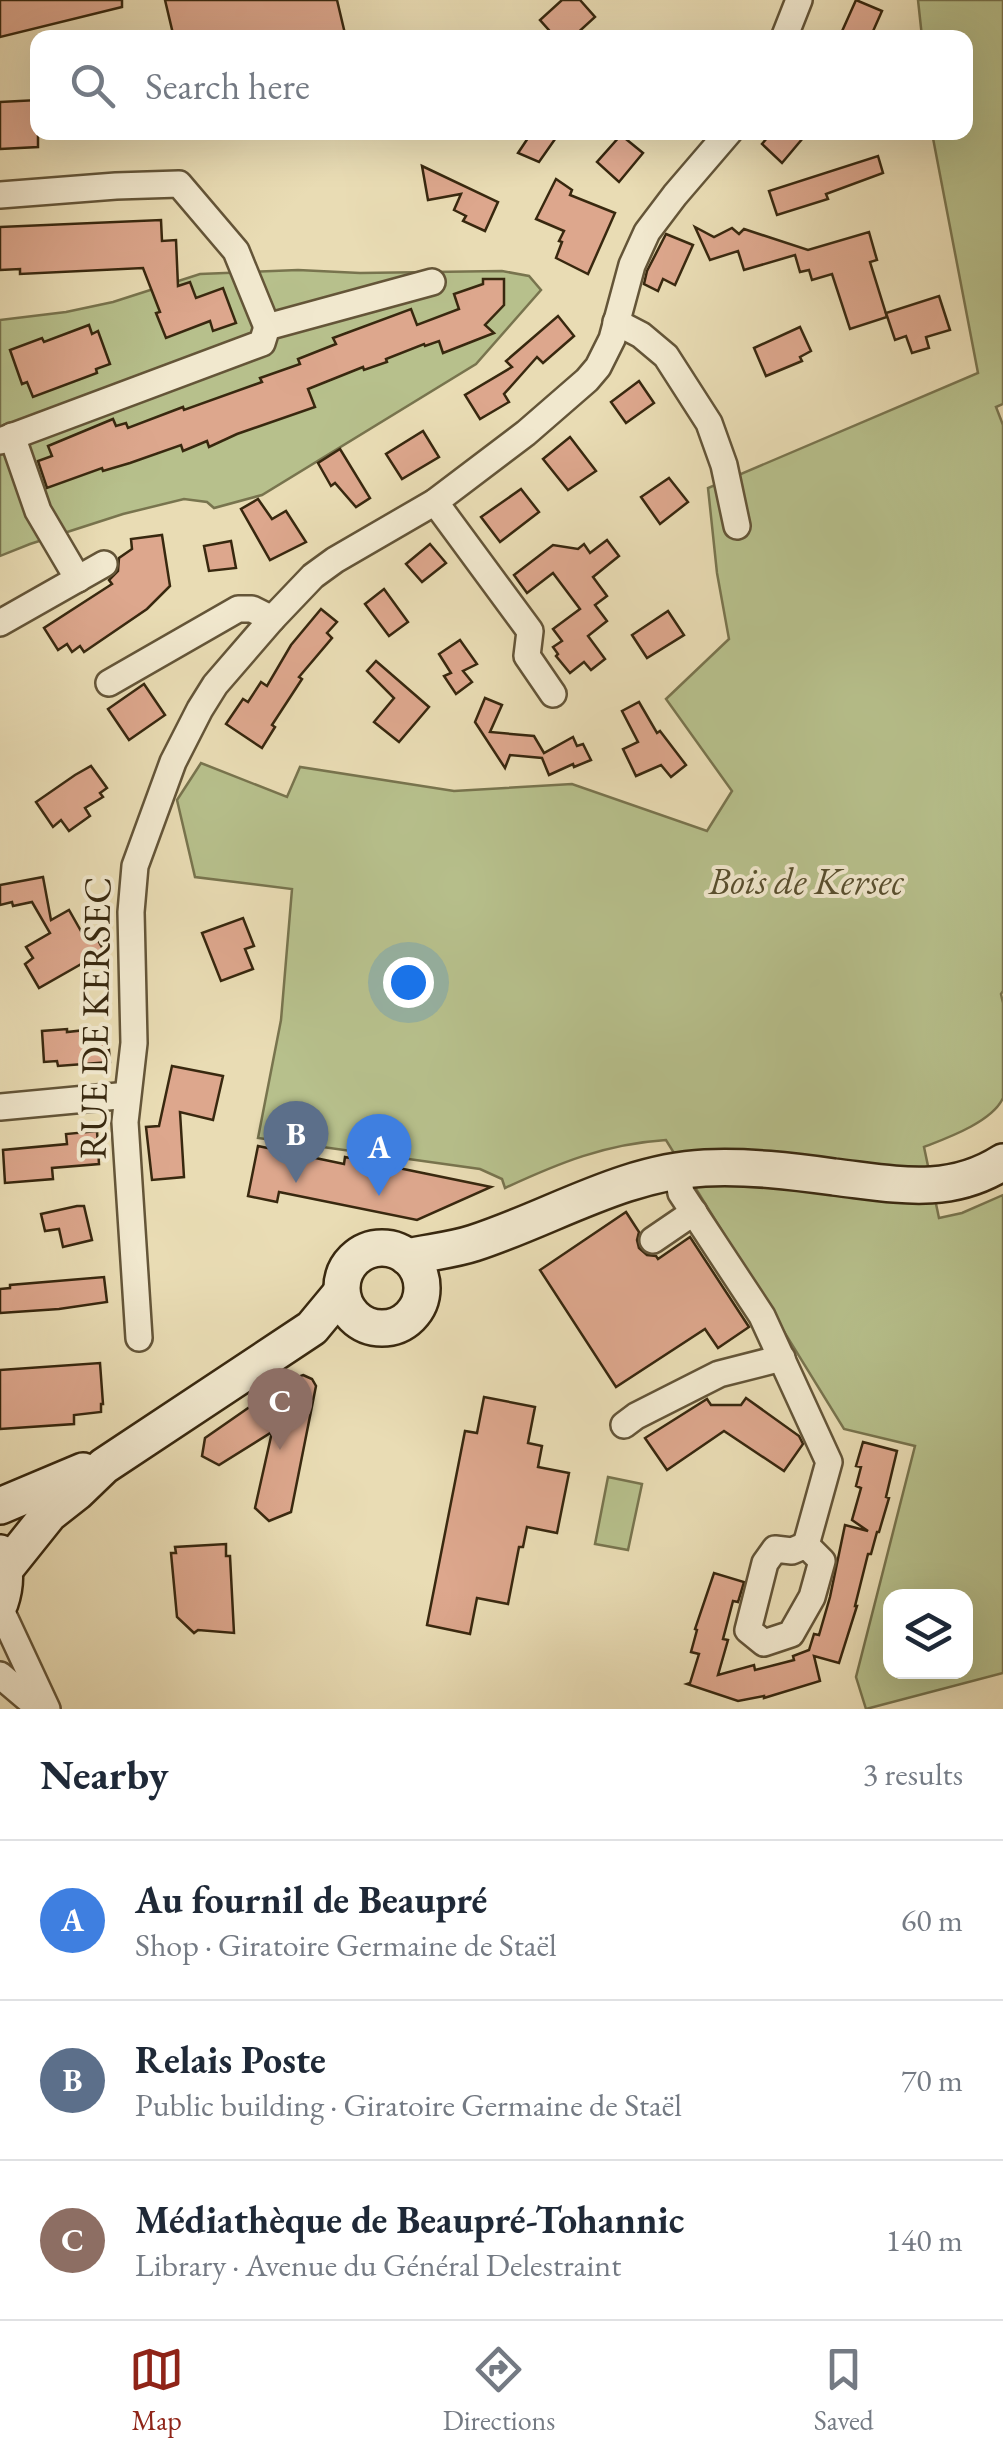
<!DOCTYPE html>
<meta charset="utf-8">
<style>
body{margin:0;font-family:"EB Garamond",serif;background:#f2f2f3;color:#1f2937}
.controls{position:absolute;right:30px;bottom:30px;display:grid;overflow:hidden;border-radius:20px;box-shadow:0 10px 40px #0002}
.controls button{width:90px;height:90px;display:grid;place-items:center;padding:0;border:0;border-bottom:2px solid #e0e1e3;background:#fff;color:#1f2937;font:50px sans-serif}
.you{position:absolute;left:408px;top:982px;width:35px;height:35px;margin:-25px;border:8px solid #fff;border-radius:50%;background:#1a73e8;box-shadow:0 0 0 15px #1a73e833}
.badge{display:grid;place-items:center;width:65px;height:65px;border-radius:50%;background:#8f2418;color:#fff;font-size:32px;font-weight:700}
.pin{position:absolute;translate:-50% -82px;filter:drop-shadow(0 2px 5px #0008)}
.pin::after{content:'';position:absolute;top:52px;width:35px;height:30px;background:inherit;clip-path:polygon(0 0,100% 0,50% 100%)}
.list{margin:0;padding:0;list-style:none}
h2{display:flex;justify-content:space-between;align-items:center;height:130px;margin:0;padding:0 40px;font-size:42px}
h2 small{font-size:32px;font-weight:400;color:#747a83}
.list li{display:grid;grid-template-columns:65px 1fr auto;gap:30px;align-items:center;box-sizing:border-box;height:160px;padding:0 40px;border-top:2px solid #e0e1e3}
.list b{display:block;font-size:38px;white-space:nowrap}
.list p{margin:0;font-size:32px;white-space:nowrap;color:#747a83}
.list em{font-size:32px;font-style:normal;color:#747a83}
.icon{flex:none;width:55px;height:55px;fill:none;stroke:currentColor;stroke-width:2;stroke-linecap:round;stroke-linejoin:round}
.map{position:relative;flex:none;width:1003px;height:1709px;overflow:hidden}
.search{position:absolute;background:#fff;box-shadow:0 10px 40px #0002;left:30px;right:30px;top:30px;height:110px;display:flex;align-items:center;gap:25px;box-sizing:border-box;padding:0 35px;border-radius:20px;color:#747a83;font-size:38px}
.sheet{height:610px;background:#fff}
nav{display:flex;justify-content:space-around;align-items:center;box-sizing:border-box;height:140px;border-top:2px solid #e0e1e3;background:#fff;font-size:28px;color:#747a83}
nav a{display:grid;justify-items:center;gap:5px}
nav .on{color:#8f2418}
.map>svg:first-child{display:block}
</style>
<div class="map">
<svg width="1003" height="1709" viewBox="0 0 1003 1709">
<rect width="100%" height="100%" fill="#e9dcb4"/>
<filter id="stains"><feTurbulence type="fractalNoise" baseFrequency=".002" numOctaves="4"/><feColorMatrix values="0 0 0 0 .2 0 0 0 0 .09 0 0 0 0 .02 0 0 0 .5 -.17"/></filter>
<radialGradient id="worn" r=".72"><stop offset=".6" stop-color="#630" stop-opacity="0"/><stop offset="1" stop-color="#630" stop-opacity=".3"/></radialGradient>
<!-- green -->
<g fill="#b7c08c" stroke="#78744e" stroke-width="2.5" fill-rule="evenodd">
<path d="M 918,0 L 1003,0 L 1003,404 L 996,407 L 1003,425 L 1003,991 L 1001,994 L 1003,1003 L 1003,1098 C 992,1122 947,1138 924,1147 L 939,1218 L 962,1213 L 1003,1195 L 1003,1673 L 866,1709 L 856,1677 L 915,1446 L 844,1429 L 666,1140 C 605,1144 559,1163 505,1188 L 502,1179 L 480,1169 L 258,1138 L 281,1020 L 292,889 L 195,877 L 177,800 L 201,763 L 287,797 L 300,767 L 454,791 L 572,784 L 707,831 L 732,791 L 666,699 L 729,639 L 717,573 L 708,488 L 978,373 L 932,133 L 966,132 L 966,38 L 922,37 ZM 890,1596 L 966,1596 L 966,1672 L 890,1672 Z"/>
<path d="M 298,270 L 360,273 L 502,271 L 529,276 L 541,290 L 476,364 L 262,495 L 214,508 L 207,502 L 184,499 L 123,514 L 30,544 L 0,556 L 0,320 L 66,312 L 113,302 L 200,274 Z"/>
<path d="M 608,1477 L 642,1484 L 628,1550 L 595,1544 Z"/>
</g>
<!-- building -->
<g fill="#dda78d" stroke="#38280f" stroke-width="2.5">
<path d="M 0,0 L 122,0 L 122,7 L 0,37 Z"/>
<path d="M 165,0 L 337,0 L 346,38 L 174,38 Z"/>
<path d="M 562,0 L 580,0 L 595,17 L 572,38 L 556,38 L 540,20 Z"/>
<path d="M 856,0 L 882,11 L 870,38 L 839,38 Z"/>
<path d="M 38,100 L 38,147 L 0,149 L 0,102 Z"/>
<path d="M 532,132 L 560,132 L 539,162 L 518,153 Z"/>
<path d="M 772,132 L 808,132 L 782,163 L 762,144 Z"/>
<path d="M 621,135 L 643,153 L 619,182 L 597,162 Z"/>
<path d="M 878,156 L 883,173 L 826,194 L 828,199 L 777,215 L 769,191 Z"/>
<path d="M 422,166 L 498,202 L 485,231 L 463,221 L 466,216 L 454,210 L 461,194 L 428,200 Z"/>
<path d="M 556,179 L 572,190 L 570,195 L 615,213 L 588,274 L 556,258 L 562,242 L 559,241 L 564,231 L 536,219 Z"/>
<path d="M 161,220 L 162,241 L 176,240 L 178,286 L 190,282 L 196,298 L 223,288 L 236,323 L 213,331 L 210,321 L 166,338 L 156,313 L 160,312 L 143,268 L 20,274 L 20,269 L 0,270 L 0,227 Z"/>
<path d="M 695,227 L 714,237 L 732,228 L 739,234 L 744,229 L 808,250 L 869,232 L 877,260 L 870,262 L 887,317 L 850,329 L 832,274 L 812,280 L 809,270 L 800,272 L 795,255 L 744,270 L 738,251 L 710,260 Z"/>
<path d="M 666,234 L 693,245 L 675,285 L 663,279 L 658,291 L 644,284 L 647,271 Z"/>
<path d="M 483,279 L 504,279 L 504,305 L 485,325 L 494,333 L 443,353 L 439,341 L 425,346 L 424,344 L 386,359 L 387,362 L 364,370 L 363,367 L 308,389 L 315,407 L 237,434 L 209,447 L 207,441 L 183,451 L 181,445 L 130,463 L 103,471 L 102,468 L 47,488 L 38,461 L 52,456 L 48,446 L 113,419 L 116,426 L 126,423 L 128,428 L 183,407 L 184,410 L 262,382 L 260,378 L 300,364 L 298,359 L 336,344 L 333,338 L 411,309 L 417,325 L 459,309 L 454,294 L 483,284 Z"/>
<path d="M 939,296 L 950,330 L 926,337 L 929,348 L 912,353 L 906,336 L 895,340 L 886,313 Z"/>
<path d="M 558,316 L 574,336 L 543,363 L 537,357 L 504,394 L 509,402 L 480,419 L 465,395 L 512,367 L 506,361 Z"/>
<path d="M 89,325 L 92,334 L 98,331 L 110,364 L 96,369 L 97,373 L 33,397 L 27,382 L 22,384 L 10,350 L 42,338 L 44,342 Z"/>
<path d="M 800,327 L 811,351 L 800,357 L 802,361 L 766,376 L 754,348 Z"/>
<path d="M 639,381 L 654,403 L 626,423 L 611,402 Z"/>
<path d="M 423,431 L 439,457 L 402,479 L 386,454 Z"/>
<path d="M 570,437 L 596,471 L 568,490 L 543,459 Z"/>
<path d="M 340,449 L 370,498 L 356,507 L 335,483 L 331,486 L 318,463 Z"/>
<path d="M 669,478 L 688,502 L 660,524 L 641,497 Z"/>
<path d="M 521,489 L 539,512 L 500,542 L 481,517 Z"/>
<path d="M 258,499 L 272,519 L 286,511 L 306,542 L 270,560 L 241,509 Z"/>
<path d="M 162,535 L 170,586 L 147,609 L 84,652 L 80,646 L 72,652 L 67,644 L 58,650 L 44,628 L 112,584 L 109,580 L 118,571 L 119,558 L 132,549 L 131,539 Z"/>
<path d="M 607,540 L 619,556 L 593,577 L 607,596 L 595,605 L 607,621 L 588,636 L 605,659 L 591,670 L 584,662 L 570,673 L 556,656 L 558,654 L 553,647 L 562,641 L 553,629 L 580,609 L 553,573 L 527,593 L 514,575 L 553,545 L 578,549 L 584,544 L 590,553 Z"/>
<path d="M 231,541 L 236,568 L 209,571 L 204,546 Z"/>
<path d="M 430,544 L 446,563 L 422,582 L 406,564 Z"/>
<path d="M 384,589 L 408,622 L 389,636 L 365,604 Z"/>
<path d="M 321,609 L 337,622 L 327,633 L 332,638 L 299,677 L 302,679 L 272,725 L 275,727 L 262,748 L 226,724 L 243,699 L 248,702 L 261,682 L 267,686 L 291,645 Z"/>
<path d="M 668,611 L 684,635 L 647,658 L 632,635 Z"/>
<path d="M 460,640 L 477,664 L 463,671 L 472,682 L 456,694 L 444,676 L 451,673 L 439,654 Z"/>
<path d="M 376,661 L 429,707 L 399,742 L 374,722 L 394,698 L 367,671 Z"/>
<path d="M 144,684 L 165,715 L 129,740 L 108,709 Z"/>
<path d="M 485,698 L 502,705 L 490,732 L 534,736 L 544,753 L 573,737 L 577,746 L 583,744 L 591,760 L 574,767 L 573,764 L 549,775 L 542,758 L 510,755 L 505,768 L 475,722 Z"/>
<path d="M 639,702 L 657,733 L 660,731 L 686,765 L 671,777 L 661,765 L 636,776 L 623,749 L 638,742 L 622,711 Z"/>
<path d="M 91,766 L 107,788 L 100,793 L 103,797 L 85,808 L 90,816 L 69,831 L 61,820 L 53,827 L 36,802 L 75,775 Z"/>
<path d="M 43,877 L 51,920 L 69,910 L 81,931 L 90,926 L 104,951 L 39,988 L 25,964 L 33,958 L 26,947 L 50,933 L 32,902 L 13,906 L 12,902 L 0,905 L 0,885 Z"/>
<path d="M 243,918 L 254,946 L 245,949 L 253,969 L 221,981 L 202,933 Z"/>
<path d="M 67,1029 L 67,1032 L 86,1030 L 87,1041 L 108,1039 L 110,1062 L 58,1066 L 57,1061 L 44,1062 L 42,1031 Z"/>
<path d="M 172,1066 L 223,1076 L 213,1120 L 180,1112 L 184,1177 L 152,1180 L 146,1127 L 159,1126 Z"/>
<path d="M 97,1131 L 99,1164 L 52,1168 L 53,1179 L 5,1183 L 3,1150 L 67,1144 L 66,1134 Z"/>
<path d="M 258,1146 L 344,1164 L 345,1157 L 491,1187 L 417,1220 L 279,1192 L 277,1202 L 248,1196 Z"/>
<path d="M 77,1206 L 84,1206 L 92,1240 L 63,1247 L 59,1229 L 45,1231 L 41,1214 Z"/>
<path d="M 626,1212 L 639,1232 L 637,1240 L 639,1248 L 647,1255 L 656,1256 L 658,1259 L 690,1237 L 749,1327 L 718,1348 L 705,1329 L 616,1387 L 540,1270 Z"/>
<path d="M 104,1277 L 107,1302 L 59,1309 L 0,1313 L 0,1289 L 10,1288 L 10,1285 Z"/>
<path d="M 100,1363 L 103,1404 L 101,1404 L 101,1412 L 74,1415 L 74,1424 L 0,1429 L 0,1370 Z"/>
<path d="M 303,1375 L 312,1379 L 316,1386 L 291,1512 L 269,1521 L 255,1508 L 272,1432 L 219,1465 L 202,1456 L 205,1438 L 287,1381 Z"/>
<path d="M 484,1397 L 535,1407 L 528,1443 L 542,1446 L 538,1467 L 569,1473 L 557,1533 L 527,1527 L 523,1547 L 519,1547 L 508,1604 L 477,1598 L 470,1634 L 427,1625 L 465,1431 L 477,1433 Z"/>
<path d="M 746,1398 L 799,1436 L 803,1444 L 784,1471 L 724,1431 L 667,1470 L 645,1438 L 707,1399 L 711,1405 L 741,1405 Z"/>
<path d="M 863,1442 L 897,1451 L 886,1497 L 889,1498 L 879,1532 L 877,1532 L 871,1554 L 868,1554 L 855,1606 L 857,1606 L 839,1663 L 814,1656 L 820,1681 L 764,1698 L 764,1696 L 738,1701 L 687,1684 L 690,1683 L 699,1654 L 691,1652 L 697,1630 L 695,1629 L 714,1573 L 744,1582 L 738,1602 L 733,1601 L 723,1639 L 728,1640 L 718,1675 L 754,1665 L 755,1670 L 794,1660 L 793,1656 L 809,1650 L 814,1634 L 819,1635 L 830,1597 L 845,1525 L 868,1531 L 852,1520 L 861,1488 L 856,1486 L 861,1467 L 856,1466 Z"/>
<path d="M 226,1544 L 226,1556 L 230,1556 L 234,1633 L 198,1630 L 194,1633 L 177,1617 L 171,1553 L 176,1553 L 175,1547 Z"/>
</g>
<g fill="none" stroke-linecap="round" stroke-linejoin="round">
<defs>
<g id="street">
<path d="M 784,38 L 799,0"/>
<path d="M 0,195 L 116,186 L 179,184 L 236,251 L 267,327"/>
<path d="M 616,322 L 641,335 L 666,356 L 709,423 L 724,465 L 737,526"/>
<path d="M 12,436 L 38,511 L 78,579"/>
<path d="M 0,441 L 262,343 L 267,327 L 432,282"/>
<path d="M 435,502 L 530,631 L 527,656 L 553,694"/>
<path d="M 0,623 L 104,564"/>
<path d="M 109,683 L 238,609 L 252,609 L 272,619"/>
<path d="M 0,1107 L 118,1096 L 126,1098"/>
<path d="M 677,1171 L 681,1193 L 762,1316 L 829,1462 L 806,1545"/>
<path d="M 653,1240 L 694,1212"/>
<path d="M 139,1338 L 125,1122 L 134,1043 L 131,912 L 135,866 L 173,762 L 200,709 L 215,685 L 272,619 L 313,576 L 335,560 L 435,502 L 526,433 L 587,380 L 598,367 L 612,339 L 632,265 L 647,232 L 675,195 L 729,132"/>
<path d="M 624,1425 L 636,1416 L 719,1374 L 782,1358"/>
<path d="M 806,1545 L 822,1561 L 812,1597 L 791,1634 L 764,1643 L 748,1630 L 765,1563 L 775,1549 L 792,1551 Z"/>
<path d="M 0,1608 L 47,1709"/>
<path d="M 0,1675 L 40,1709"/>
</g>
<g id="secondary">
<circle cx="382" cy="1288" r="40"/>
<path d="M 407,1257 C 430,1252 453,1250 474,1243 C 551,1218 623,1172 705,1168 C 748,1166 791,1171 834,1177 C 895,1184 948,1197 1003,1162"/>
<path d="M 0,1506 L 83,1471"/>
<path d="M 0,1553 C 6,1571 6,1585 0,1603"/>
<path d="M 5,1569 L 49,1514 L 77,1492 L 104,1466 L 312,1328 L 341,1293"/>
</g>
</defs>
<!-- street casing -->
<use href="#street" stroke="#645538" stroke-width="30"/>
<!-- secondary casing -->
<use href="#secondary" stroke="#38280f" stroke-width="40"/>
<!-- street -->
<use href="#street" stroke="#f1e8ce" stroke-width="25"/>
<!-- secondary -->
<use href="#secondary" stroke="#f1e8ce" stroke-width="35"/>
</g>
<g text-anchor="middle" stroke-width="8" stroke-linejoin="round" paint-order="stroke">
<!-- park labels -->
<g font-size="38" font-style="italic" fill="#584e2e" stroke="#f1e8ce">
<text x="806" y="894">Bois de Kersec</text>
</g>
<!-- street labels -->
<g font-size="38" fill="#38280f" stroke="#f1e8ce">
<text transform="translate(95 1018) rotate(-89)" y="13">RUE DE KERSEC</text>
</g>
</g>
<rect width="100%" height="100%" filter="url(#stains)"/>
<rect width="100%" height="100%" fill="url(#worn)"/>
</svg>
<div class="controls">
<button><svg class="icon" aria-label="layers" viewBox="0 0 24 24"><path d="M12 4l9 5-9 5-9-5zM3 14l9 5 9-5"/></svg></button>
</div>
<div class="you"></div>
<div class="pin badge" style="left:379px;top:1196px;background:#3f7fe0">A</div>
<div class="pin badge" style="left:296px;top:1183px;background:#5c6f8a">B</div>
<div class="pin badge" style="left:280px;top:1450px;background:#8d6e63">C</div>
<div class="search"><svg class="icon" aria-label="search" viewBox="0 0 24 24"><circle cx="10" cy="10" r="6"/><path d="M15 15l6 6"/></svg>Search here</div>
</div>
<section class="sheet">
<h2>Nearby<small>3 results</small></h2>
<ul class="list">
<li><span class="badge" style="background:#3f7fe0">A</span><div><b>Au fournil de Beaupré</b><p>Shop · Giratoire Germaine de Staël</p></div><em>60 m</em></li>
<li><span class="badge" style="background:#5c6f8a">B</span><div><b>Relais Poste</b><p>Public building · Giratoire Germaine de Staël</p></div><em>70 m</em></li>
<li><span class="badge" style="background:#8d6e63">C</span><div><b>Médiathèque de Beaupré-Tohannic</b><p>Library · Avenue du Général Delestraint</p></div><em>140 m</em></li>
</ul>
</section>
<nav>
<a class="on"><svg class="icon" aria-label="map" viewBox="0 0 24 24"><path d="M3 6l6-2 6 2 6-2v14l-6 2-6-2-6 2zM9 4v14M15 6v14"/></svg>Map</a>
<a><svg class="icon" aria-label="directions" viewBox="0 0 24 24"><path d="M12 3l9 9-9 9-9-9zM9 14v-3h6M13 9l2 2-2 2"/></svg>Directions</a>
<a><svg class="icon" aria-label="saved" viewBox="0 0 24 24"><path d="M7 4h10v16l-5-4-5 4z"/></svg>Saved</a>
</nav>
